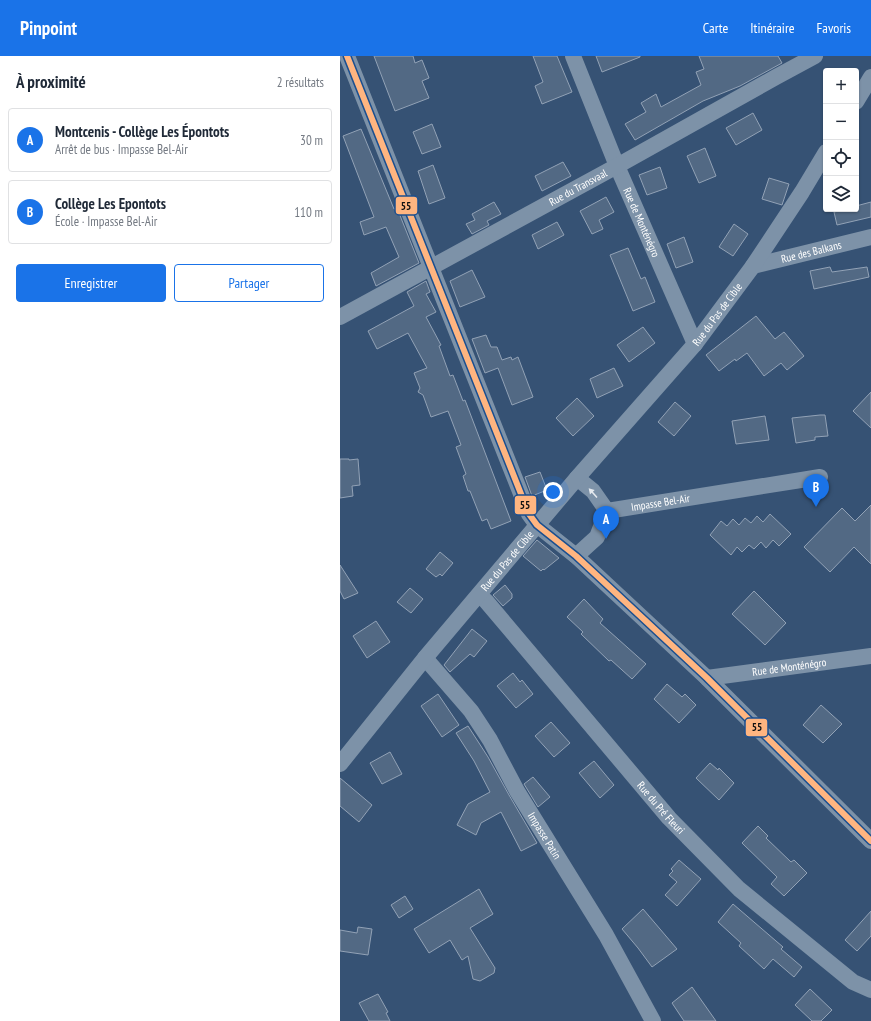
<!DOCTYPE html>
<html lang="fr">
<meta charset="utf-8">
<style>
body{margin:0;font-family:"PT Sans Narrow",sans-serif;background:#f6f6f7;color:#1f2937}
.controls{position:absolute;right:12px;top:12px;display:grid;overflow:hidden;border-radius:4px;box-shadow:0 1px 3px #0004}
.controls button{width:36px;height:36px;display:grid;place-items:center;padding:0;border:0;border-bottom:1px solid #e0e1e3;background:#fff;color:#1f2937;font:20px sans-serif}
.you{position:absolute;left:213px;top:436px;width:14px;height:14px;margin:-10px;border:3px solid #fff;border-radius:50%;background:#1a73e8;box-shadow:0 0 0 6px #1a73e833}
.badge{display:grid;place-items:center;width:26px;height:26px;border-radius:50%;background:#1a73e8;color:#fff;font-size:13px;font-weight:700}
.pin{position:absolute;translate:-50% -33px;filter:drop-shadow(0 1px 2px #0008)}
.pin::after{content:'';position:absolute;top:21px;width:14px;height:12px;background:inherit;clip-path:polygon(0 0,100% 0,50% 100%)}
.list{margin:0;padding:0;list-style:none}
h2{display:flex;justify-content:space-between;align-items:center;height:52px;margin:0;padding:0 16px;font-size:17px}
h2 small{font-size:13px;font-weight:400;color:#747a83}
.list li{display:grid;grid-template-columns:26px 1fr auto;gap:12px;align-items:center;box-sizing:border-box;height:64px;margin:0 8px 8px;padding:0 8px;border:1px solid #e0e1e3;border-radius:4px}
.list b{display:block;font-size:15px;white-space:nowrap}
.list p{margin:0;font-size:13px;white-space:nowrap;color:#747a83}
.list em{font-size:13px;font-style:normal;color:#747a83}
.actions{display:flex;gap:8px;padding:12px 16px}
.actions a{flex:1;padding:9px 0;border:1px solid #1a73e8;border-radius:4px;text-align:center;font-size:14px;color:#1a73e8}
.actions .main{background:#1a73e8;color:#fff}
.icon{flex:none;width:22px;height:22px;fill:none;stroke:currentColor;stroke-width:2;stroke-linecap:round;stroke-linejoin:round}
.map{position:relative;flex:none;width:531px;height:965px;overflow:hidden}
header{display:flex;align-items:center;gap:24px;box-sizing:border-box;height:56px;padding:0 20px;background:#1a73e8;color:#fff}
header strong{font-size:19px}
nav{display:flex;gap:22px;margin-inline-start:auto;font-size:14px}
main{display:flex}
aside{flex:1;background:#fff}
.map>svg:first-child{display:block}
</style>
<header>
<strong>Pinpoint</strong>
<nav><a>Carte</a><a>Itinéraire</a><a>Favoris</a></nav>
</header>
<main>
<aside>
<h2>À proximité<small>2 résultats</small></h2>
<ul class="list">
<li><span class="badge">A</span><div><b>Montcenis - Collège Les Épontots</b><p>Arrêt de bus · Impasse Bel-Air</p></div><em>30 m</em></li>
<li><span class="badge">B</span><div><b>Collège Les Epontots</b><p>École · Impasse Bel-Air</p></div><em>110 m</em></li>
</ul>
<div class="actions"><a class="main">Enregistrer</a><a>Partager</a></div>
</aside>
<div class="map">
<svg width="531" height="965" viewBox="0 0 531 965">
<rect width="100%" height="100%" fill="#365274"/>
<!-- building -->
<g fill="#526984" stroke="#92a2b6">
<path d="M 34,0 L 73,0 L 75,7 L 82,4 L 89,22 L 82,25 L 89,42 L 55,55 Z"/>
<path d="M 193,0 L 217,0 L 232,36 L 202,48 L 195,30 L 203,26 Z"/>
<path d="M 256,0 L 300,0 L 300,1 L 262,16 Z"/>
<path d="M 359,0 L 438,0 L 442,7 L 400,30 L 363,45 L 295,84 L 285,68 L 306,56 L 301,47 L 316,38 L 321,51 L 361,29 L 356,16 L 364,13 Z"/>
<path d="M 413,57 L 422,74 L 396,89 L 386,72 Z"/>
<path d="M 92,68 L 101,91 L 82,98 L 73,76 Z"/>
<path d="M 21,73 L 54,153 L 57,152 L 79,207 L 36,230 L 31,217 L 59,201 L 46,171 L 24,179 L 20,166 L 34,161 L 3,80 Z"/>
<path d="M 365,92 L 376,120 L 359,127 L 347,100 Z"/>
<path d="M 223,106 L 231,120 L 202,135 L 195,120 Z"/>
<path d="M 93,109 L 105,142 L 89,148 L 78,115 Z"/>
<path d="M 320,111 L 327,132 L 307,139 L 299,119 Z"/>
<path d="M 429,122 L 449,128 L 442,149 L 422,143 Z"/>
<path d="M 266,141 L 274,156 L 259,164 L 263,173 L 252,178 L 240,155 Z"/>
<path d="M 154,146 L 161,158 L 147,165 L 149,169 L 132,178 L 126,168 L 135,164 L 132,158 Z"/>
<path d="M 531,146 L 531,161 L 497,169 L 494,156 L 499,155 L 499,153 L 516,153 L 516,150 Z"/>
<path d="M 217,166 L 224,179 L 198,193 L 192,179 Z"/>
<path d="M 394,168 L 408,178 L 393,200 L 379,191 Z"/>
<path d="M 344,181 L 353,206 L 336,212 L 327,188 Z"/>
<path d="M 288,192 L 301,223 L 305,221 L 315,246 L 293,255 L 270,199 Z"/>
<path d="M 490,211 L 492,216 L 527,211 L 529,221 L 474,233 L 470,215 Z"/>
<path d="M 132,214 L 145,241 L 120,251 L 110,225 Z"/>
<path d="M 86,225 L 90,236 L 86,238 L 96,256 L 86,261 L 101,289 L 99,290 L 110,320 L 113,319 L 123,345 L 125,344 L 171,465 L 151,473 L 147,463 L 142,465 L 130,435 L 128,435 L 123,420 L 126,418 L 116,391 L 121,389 L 108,355 L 91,361 L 83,339 L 78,336 L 80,332 L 74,317 L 87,312 L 68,277 L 37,293 L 28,275 L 74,250 L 67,236 Z"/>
<path d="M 416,260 L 435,283 L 444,276 L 464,300 L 447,314 L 441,307 L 424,320 L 407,297 L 396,305 L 395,303 L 379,315 L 366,299 Z"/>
<path d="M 303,271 L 315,287 L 289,306 L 277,289 Z"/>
<path d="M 146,279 L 151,291 L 157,291 L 162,304 L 171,301 L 172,304 L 178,301 L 193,341 L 172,349 L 158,312 L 145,317 L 132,283 Z"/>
<path d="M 274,312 L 283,330 L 257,342 L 250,323 Z"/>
<path d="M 531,336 L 531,372 L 513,355 Z"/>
<path d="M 237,342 L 254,360 L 233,380 L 216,362 Z"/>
<path d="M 335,346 L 351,360 L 334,380 L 318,366 Z"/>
<path d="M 480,359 L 485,359 L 488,380 L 475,381 L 475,384 L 456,387 L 452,362 Z"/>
<path d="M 425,360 L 429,384 L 396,388 L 392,365 Z"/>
<path d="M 0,403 L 9,403 L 9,404 L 18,403 L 20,429 L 12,430 L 13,440 L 0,442 Z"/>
<path d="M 200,416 L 207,434 L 192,440 L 185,421 Z"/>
<path d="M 531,449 L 531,508 L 514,491 L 490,516 L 464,491 L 502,452 L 515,465 Z"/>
<path d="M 430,458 L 451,478 L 439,490 L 433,484 L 426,492 L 421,486 L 414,493 L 409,489 L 402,496 L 397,491 L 391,499 L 370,479 L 381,465 L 387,470 L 393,463 L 399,469 L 405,462 L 411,467 L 417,460 L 423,466 Z"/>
<path d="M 197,484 L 219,502 L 204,514 L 203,513 L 201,515 L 183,500 Z"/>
<path d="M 100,496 L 113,507 L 102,520 L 100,518 L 96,521 L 86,513 Z"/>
<path d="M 0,509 L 18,537 L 4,543 L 0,535 Z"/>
<path d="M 165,529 L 172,538 L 172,542 L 163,550 L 153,539 Z"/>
<path d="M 70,532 L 83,543 L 71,557 L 57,546 Z"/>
<path d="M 414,535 L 446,567 L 425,589 L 392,558 Z"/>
<path d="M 244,543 L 263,563 L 260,567 L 306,608 L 292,623 L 271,604 L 269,605 L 241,578 L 243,576 L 227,561 Z"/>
<path d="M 36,565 L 50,586 L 27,602 L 13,580 Z"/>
<path d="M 132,573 L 147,585 L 134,601 L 130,598 L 110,616 L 104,609 Z"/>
<path d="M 173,617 L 180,626 L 182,624 L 193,638 L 176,652 L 157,630 Z"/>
<path d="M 327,628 L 342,641 L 345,638 L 356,649 L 339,667 L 314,643 Z"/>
<path d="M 98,638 L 119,669 L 102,681 L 81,650 Z"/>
<path d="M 481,649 L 502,668 L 483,687 L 463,669 Z"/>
<path d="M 211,666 L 230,687 L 214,701 L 195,680 Z"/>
<path d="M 128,670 L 148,701 L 169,739 L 197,787 L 181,795 L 161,756 L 141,767 L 136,779 L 117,769 L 128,748 L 150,736 L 134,705 L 116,677 Z"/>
<path d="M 50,696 L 62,718 L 42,728 L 30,707 Z"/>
<path d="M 254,705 L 274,729 L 260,742 L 239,717 Z"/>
<path d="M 370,707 L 378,714 L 379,712 L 394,727 L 379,744 L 356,722 Z"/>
<path d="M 193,721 L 210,741 L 198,751 L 184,728 Z"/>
<path d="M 0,722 L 32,749 L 19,766 L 0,750 Z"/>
<path d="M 418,770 L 428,780 L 426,782 L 451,806 L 454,804 L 467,817 L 444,840 L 431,828 L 437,821 L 402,787 Z"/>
<path d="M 339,804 L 361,823 L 337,850 L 325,839 L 337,826 L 329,819 L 333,815 L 331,813 Z"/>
<path d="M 139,833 L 153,858 L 130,872 L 155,912 L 154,917 L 140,925 L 133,923 L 128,900 L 122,904 L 110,884 L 89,897 L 74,873 Z"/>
<path d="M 65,840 L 73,853 L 59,862 L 51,849 Z"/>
<path d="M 393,848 L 443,891 L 441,893 L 462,911 L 454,921 L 433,903 L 424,913 L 399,890 L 401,887 L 378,866 Z"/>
<path d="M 303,853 L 337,893 L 312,911 L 298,892 L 282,873 Z"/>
<path d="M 531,855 L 531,880 L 517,895 L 505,884 Z"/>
<path d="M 18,871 L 32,873 L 28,899 L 0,895 L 0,874 L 17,877 Z"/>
<path d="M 352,931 L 376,965 L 344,965 L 332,947 Z"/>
<path d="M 470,933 L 492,954 L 481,965 L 472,965 L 455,949 Z"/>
<path d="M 38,938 L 48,956 L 46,957 L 50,965 L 29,965 L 19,947 Z"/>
</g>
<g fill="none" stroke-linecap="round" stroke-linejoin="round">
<!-- street -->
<g stroke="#7d92a8" stroke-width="16">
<path d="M 7,0 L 189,458 L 197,469 L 236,500 L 367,622 L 531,785"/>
<path id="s1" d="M 233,0 L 277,110 L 355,288"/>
<path d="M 516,46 L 531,21"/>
<path id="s2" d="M 413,210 L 531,181"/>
<path id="s3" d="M 0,261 L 277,110 L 436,21 L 475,0"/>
<path d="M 237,422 L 253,435 L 267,455"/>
<path id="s4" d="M 267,455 L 480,421"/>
<path d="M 236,500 L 257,481 L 267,455"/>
<path id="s5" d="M 139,539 L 146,545 L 329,762 L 399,833 L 513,926 L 531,934"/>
<path id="s6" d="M 85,602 L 131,655 L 150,684 L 177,735 L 266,879 L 313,965"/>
<path id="s7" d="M 367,622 L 531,600"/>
<path id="s8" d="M 0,708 L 85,602 L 237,422 L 355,288 L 413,210 L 462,136 L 486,96"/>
</g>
<defs>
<path id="bus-1" d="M 7,0 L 189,458 L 197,469 L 236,500 L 367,622 L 531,785"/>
</defs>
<!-- bus-1 casing -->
<use href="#bus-1" stroke="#1b4f8f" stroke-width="9"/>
<!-- bus-1 -->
<use href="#bus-1" stroke="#ffb580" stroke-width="6"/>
</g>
<!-- one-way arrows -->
<defs><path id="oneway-solid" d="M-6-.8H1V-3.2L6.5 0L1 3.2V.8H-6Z"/></defs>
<use fill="#e5e9ee" href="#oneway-solid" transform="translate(253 437) rotate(-132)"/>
<g text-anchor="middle" stroke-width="4" stroke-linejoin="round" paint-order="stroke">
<!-- street labels -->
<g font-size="11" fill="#fff" stroke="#1b4f8f">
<text dy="4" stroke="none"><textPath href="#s3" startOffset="271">Rue du Transvaal</textPath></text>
<text dy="4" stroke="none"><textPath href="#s1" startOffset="180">Rue de Monténégro</textPath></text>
<text dy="4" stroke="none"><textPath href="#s2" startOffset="60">Rue des Balkans</textPath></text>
<text dy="4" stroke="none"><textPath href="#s8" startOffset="587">Rue du Pas de Cible</textPath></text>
<text dy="4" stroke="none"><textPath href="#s4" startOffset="54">Impasse Bel-Air</textPath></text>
<text dy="4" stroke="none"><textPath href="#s8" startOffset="263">Rue du Pas de Cible</textPath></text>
<text dy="4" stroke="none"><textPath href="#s7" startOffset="83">Rue de Monténégro</textPath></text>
<text dy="4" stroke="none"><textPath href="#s5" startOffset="280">Rue du Pré Fleuri</textPath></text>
<text dy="4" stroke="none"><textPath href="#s6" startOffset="215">Impasse Patin</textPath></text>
</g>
</g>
<g stroke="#1b4f8f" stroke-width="1.5">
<rect x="55" y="140" width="23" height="19" rx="4" fill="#ffb580"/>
<rect x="174" y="439" width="23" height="20" rx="4" fill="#ffb580"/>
<rect x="405" y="662" width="23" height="19" rx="4" fill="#ffb580"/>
</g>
<g font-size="11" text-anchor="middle" font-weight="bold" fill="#111">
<text x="66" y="154">55</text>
<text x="185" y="453">55</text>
<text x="417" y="675">55</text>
</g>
</svg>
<div class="controls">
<button>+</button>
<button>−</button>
<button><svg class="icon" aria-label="locate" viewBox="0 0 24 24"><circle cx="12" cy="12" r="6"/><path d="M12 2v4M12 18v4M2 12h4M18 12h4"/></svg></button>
<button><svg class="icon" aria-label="layers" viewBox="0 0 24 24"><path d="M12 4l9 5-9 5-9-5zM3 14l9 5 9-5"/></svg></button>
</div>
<div class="you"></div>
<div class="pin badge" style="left:266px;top:483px">A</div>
<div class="pin badge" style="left:476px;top:451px">B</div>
</div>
</main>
